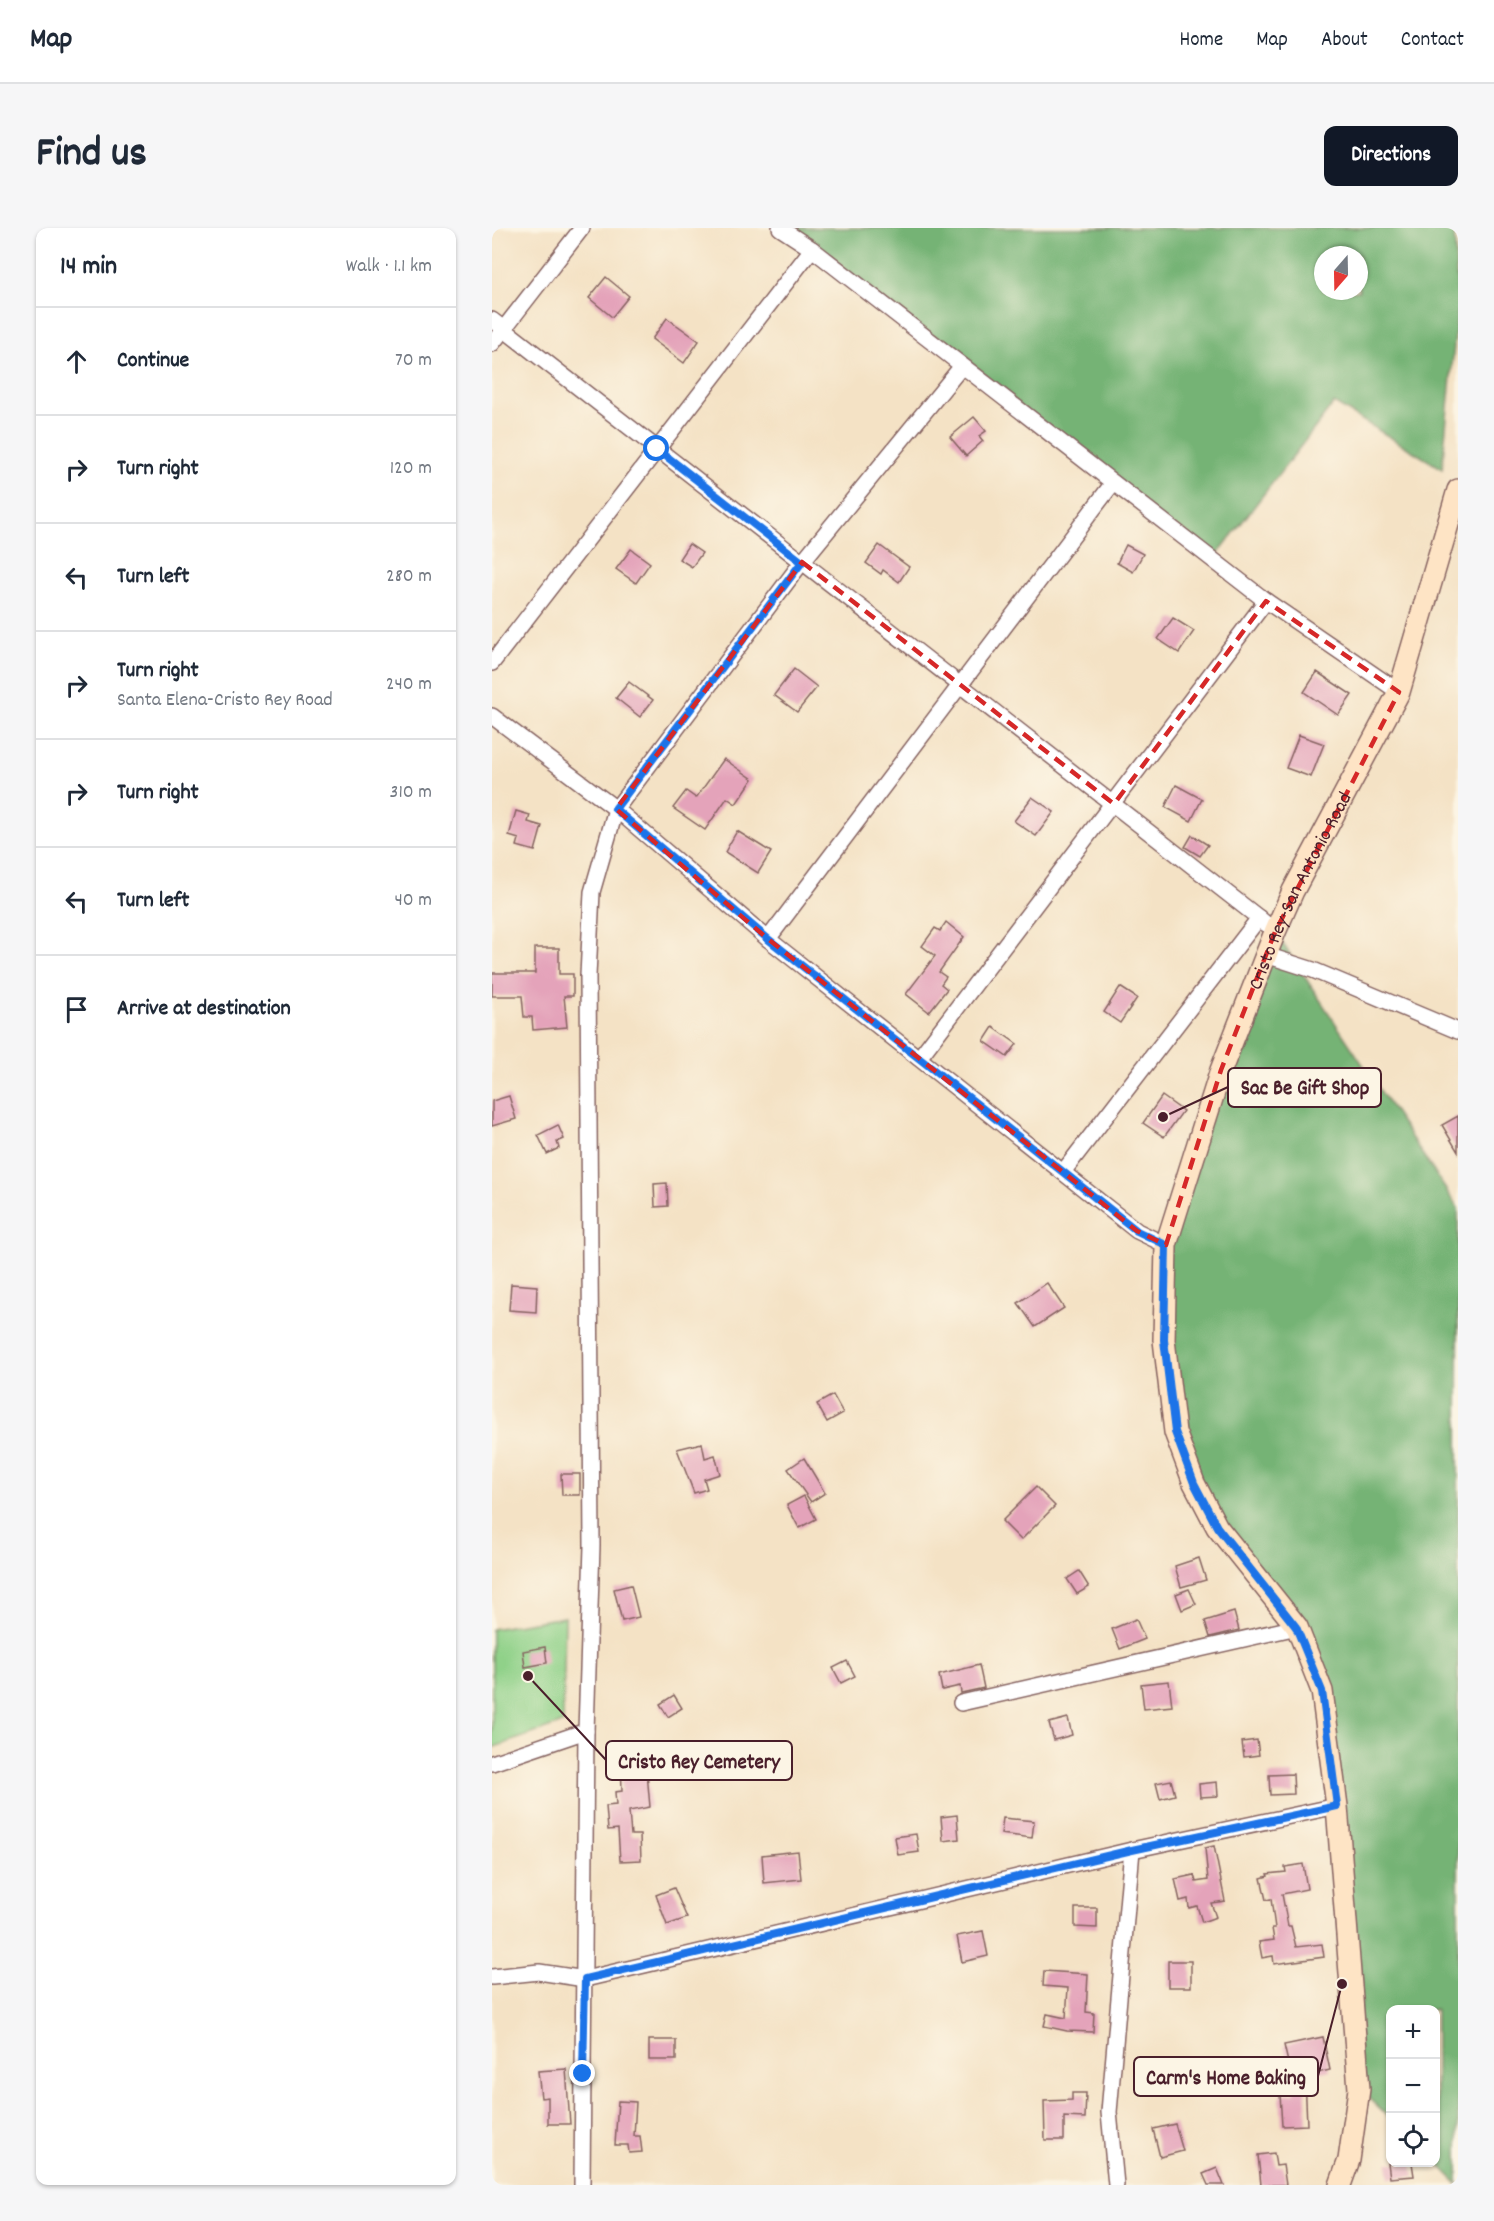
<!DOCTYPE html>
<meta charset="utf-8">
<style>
body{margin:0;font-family:Dekko,sans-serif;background:#f6f6f7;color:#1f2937}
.controls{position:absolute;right:18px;bottom:18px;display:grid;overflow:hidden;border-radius:12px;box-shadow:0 2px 4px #0004}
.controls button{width:54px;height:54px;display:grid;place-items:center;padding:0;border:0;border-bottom:2px solid #e0e1e3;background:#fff;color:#1f2937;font:30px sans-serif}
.compass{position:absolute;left:822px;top:18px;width:54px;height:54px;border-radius:50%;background:#fff;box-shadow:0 2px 4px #0004;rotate:200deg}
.stop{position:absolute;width:18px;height:18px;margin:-14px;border:4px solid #1a73e8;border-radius:50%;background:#fff}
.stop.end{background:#1a73e8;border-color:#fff;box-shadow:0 2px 6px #0008}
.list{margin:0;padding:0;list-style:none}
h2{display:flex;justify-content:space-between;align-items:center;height:78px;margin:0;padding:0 24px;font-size:26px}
h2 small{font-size:20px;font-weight:400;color:#747a83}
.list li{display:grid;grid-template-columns:39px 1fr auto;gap:18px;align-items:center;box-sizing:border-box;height:108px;padding:0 24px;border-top:2px solid #e0e1e3}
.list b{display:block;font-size:22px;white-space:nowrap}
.list p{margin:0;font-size:20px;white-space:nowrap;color:#747a83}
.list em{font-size:20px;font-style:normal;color:#747a83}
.icon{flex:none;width:33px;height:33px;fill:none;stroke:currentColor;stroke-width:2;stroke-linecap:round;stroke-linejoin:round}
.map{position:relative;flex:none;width:966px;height:1957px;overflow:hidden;border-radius:12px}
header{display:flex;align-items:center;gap:36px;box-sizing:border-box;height:84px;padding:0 30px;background:#fff;border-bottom:2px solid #e0e1e3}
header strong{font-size:28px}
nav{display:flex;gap:33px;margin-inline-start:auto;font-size:21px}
.intro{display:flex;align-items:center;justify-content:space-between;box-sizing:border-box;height:144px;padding:0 36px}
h1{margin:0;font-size:42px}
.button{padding:15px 27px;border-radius:12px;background:#111827;color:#fff;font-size:21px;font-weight:700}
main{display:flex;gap:36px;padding:0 36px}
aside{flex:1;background:#fff;border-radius:12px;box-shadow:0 2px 4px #0004}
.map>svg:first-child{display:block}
</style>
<header>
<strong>Map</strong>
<nav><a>Home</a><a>Map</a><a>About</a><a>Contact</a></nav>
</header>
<div class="intro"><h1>Find us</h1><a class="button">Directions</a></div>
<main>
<aside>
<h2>14 min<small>Walk · 1.1 km</small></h2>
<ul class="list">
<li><svg class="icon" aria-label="ahead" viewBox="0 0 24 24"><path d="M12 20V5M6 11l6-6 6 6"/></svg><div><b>Continue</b></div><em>70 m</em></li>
<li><svg class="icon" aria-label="right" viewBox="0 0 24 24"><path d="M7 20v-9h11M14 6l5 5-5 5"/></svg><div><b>Turn right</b></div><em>120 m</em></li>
<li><svg class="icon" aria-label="left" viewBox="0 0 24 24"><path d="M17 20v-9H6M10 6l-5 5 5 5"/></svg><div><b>Turn left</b></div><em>280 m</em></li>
<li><svg class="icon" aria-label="right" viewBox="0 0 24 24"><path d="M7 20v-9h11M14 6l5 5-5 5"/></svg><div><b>Turn right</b><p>Santa Elena-Cristo Rey Road</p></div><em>240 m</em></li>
<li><svg class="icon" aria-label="right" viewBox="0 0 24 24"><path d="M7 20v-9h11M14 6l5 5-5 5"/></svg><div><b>Turn right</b></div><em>310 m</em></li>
<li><svg class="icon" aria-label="left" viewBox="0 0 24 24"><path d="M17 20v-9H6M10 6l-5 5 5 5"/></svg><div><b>Turn left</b></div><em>40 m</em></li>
<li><svg class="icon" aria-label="arrive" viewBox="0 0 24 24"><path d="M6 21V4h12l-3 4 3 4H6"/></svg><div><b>Arrive at destination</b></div></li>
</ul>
</aside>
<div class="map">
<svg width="966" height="1957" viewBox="0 0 966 1957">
<rect width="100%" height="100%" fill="#fcf5e5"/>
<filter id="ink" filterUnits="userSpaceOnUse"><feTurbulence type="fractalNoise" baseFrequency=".0167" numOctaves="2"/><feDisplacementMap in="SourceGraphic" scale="12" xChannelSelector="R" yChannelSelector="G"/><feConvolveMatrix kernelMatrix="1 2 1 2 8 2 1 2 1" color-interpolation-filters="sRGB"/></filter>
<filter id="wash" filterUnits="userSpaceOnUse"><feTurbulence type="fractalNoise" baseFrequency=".008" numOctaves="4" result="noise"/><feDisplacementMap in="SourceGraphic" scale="24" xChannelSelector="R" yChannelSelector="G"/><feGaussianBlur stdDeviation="1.35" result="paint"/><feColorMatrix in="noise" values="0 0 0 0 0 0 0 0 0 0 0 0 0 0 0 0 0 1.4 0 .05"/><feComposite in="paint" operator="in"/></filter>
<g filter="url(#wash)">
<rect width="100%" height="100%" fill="#f4e2c5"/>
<!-- green -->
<path fill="#90d189" stroke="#6d785a" stroke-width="1.5" d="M 73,1389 L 71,1495 L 0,1520 L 0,1401 Z"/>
<!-- forest -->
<g fill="#74b375" stroke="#5f6950" stroke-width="1.5" fill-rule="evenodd">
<path d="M 293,0 L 962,0 L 966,77 L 950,241 L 842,175 L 721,332 ZM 831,27 L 867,27 L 867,63 L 831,63 Z"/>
<path d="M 783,704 L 966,980 L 966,1956 L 944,1934 L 944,1782 L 898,1782 L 898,1891 L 867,1861 L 830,1463 L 804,1399 L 725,1299 L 683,1204 L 674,1017 Z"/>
</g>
<g id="blocks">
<!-- building -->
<g fill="#e4a3ba">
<path d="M 114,49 L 137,68 L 120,89 L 97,70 Z"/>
<path d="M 175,90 L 207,113 L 192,135 L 160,111 Z"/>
<path d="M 482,189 L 494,203 L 487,208 L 491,213 L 474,228 L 458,209 Z"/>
<path d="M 197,316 L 210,325 L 200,339 L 187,331 Z"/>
<path d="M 387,317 L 417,339 L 407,354 L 391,342 L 389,346 L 374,335 Z"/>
<path d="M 634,317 L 651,326 L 641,344 L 625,335 Z"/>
<path d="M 139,321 L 158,335 L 144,355 L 124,341 Z"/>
<path d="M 681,390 L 702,403 L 687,425 L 666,411 Z"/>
<path d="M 302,441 L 325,459 L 305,484 L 282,467 Z"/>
<path d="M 825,444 L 860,467 L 846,487 L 812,464 Z"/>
<path d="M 137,454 L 161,472 L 148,489 L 124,470 Z"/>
<path d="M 807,507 L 832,516 L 819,549 L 794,540 Z"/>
<path d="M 232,531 L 261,551 L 244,576 L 235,570 L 213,602 L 181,580 L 194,563 L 204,570 Z"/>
<path d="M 684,557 L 710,571 L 699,593 L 673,579 Z"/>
<path d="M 540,569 L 562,584 L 544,608 L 522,593 Z"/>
<path d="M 24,583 L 38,587 L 36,594 L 50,598 L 43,623 L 25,618 L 27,611 L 17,608 Z"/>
<path d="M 245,603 L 279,624 L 266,645 L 233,624 Z"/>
<path d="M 700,607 L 716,617 L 708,628 L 693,619 Z"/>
<path d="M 454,694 L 472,709 L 447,744 L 454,749 L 449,756 L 455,761 L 437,784 L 414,766 L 443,728 L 430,718 L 443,700 L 448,703 Z"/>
<path d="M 43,720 L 67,720 L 67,746 L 81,746 L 81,768 L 72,768 L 75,799 L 41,802 L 40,789 L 32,789 L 30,768 L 0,768 L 0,745 L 43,745 Z"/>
<path d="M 628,759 L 645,770 L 628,795 L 612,784 Z"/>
<path d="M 501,799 L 525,816 L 515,829 L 492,813 Z"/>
<path d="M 17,868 L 24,891 L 0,898 L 0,873 Z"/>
<path d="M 670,868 L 691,883 L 672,909 L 651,895 Z"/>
<path d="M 966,888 L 966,924 L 950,897 Z"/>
<path d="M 66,897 L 72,911 L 65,914 L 67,920 L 55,926 L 46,907 Z"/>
<path d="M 175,955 L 176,978 L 163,979 L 162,956 Z"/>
<path d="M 555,1055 L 572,1080 L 543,1099 L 526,1075 Z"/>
<path d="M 19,1056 L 45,1058 L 44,1084 L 17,1082 Z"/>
<path d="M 341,1167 L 351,1185 L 335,1194 L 325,1176 Z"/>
<path d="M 210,1215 L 213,1230 L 223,1227 L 228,1246 L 212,1251 L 215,1261 L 202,1265 L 185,1221 Z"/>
<path d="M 312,1230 L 333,1265 L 319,1274 L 296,1241 Z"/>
<path d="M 69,1246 L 88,1246 L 88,1267 L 70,1267 Z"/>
<path d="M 544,1259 L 563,1278 L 529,1312 L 510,1293 Z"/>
<path d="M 312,1268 L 324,1291 L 307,1300 L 295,1277 Z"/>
<path d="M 707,1330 L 714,1352 L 689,1359 L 683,1338 Z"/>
<path d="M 587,1343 L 597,1359 L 585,1366 L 575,1351 Z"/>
<path d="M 139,1357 L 147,1389 L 130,1393 L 122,1361 Z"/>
<path d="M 697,1361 L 704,1376 L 690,1382 L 684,1366 Z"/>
<path d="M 742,1384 L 747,1402 L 718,1409 L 713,1393 Z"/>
<path d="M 644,1391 L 653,1411 L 628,1421 L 620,1401 Z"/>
<path d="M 53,1419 L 55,1435 L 33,1439 L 31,1423 Z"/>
<path d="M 355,1433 L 363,1448 L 349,1455 L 341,1440 Z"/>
<path d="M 487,1437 L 492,1460 L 469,1465 L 468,1458 L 450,1462 L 447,1447 Z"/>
<path d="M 677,1453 L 680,1478 L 652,1481 L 649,1456 Z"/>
<path d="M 182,1467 L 190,1480 L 176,1489 L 168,1476 Z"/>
<path d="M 576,1490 L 580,1507 L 562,1512 L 557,1495 Z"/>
<path d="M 765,1512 L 767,1527 L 752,1529 L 750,1514 Z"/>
<path d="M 129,1533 L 154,1533 L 158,1579 L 137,1583 L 139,1607 L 148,1607 L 149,1632 L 128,1633 L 126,1601 L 116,1602 L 114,1578 L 124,1577 L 123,1564 L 130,1563 Z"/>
<path d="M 801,1546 L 802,1566 L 778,1567 L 777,1547 Z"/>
<path d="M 679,1552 L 683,1567 L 668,1571 L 664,1555 Z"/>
<path d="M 725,1554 L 726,1568 L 708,1569 L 707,1556 Z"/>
<path d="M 465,1587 L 467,1611 L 451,1613 L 449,1589 Z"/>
<path d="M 511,1590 L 542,1593 L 540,1610 L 509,1606 Z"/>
<path d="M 424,1606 L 427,1624 L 406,1627 L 403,1609 Z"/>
<path d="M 722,1618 L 733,1673 L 719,1675 L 724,1689 L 710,1694 L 705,1678 L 697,1680 L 696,1671 L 688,1673 L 683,1651 L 702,1647 L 704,1654 L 716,1652 L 713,1620 Z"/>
<path d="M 306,1623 L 309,1651 L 272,1655 L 270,1627 Z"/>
<path d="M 811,1636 L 815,1661 L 790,1666 L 796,1698 L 799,1698 L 804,1719 L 830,1716 L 832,1729 L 782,1736 L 781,1728 L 770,1730 L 767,1714 L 782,1712 L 780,1700 L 783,1700 L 779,1671 L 774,1672 L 769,1650 L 776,1648 L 775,1646 L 794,1644 L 793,1639 Z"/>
<path d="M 182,1660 L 195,1690 L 175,1697 L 164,1667 Z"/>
<path d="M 583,1680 L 605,1680 L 605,1700 L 583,1699 Z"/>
<path d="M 491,1703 L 496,1728 L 470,1734 L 465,1708 Z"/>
<rect x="676" y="1733" width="23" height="26"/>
<path d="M 552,1743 L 596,1746 L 594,1784 L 602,1785 L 601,1804 L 575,1803 L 552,1798 L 555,1786 L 574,1790 L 576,1760 L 551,1758 Z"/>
<path d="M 831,1809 L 838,1842 L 813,1848 L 815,1897 L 790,1898 L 788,1866 L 803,1865 L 792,1817 Z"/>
<rect x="157" y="1812" width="27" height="20"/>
<path d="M 74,1841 L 78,1896 L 56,1896 L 56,1869 L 49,1870 L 46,1843 Z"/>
<path d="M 580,1865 L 594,1865 L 593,1890 L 572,1889 L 572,1912 L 553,1912 L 552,1873 L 580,1872 Z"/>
<path d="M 126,1873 L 144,1874 L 142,1908 L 148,1908 L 150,1924 L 137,1925 L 136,1917 L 123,1917 Z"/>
<path d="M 683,1896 L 691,1923 L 668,1929 L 661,1901 Z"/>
<path d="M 782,1925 L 784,1938 L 791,1937 L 794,1957 L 769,1957 L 766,1927 Z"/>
<path d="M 896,1935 L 920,1935 L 922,1948 L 898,1950 Z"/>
<path d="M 725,1940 L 732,1957 L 716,1957 L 711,1946 Z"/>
</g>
</g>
</g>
<g filter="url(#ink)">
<use href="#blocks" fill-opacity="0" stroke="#866361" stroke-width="1.5"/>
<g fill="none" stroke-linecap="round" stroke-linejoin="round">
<defs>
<g id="street">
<path d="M 288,0 L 320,21 L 774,373 L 907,464"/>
<path d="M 0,92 L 767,690"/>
<path d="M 0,116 L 90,0"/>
<path d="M 0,435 L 320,21"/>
<path d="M 0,488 L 124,581 L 276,711 L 645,1003 L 674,1017"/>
<path d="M 276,711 L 621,255"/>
<path d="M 774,727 L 821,742 L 966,803"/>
<path d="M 427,830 L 774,373"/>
<path d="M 571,944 L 767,690 L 774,696"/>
<path d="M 469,1475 L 805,1399"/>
<path d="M 0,1535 L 94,1503"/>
<path d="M 0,1749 L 47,1744 L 93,1751 L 640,1622 L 845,1578"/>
<path d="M 90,1957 L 94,1503 L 100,1318 L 96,748 L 100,664 L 124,581 L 310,334 L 470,138"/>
<path d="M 624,1957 L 617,1884 L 640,1622"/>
</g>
<g id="secondary">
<path id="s1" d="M 848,1957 L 857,1932 L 867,1861 L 845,1578 L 830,1463 L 805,1399 L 725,1299 L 702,1255 L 683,1204 L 672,1112 L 674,1017 L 729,842 L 783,704 L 801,663 L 907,464 L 966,262"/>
</g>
</defs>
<!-- street casing -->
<use href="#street" stroke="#866361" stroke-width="18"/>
<!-- secondary casing -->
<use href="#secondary" stroke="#866361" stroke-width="24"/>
<!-- street -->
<use href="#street" stroke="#fff" stroke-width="15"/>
<!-- secondary -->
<use href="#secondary" stroke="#fee4c5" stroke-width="21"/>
</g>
</g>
<g fill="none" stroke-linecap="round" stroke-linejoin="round" filter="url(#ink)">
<!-- route -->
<path stroke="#1a73e8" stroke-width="8" d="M 91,1846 L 93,1751 L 640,1622 L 845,1578 L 830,1463 L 804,1399 L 725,1299 L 702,1255 L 683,1204 L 672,1112 L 674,1017 L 645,1003 L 571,944 L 276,711 L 123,581 L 310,334 L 165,221"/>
</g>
<!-- marked area -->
<path fill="none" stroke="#d62828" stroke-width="4.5" stroke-dasharray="12 8" stroke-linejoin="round" d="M 310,334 L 622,576 L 774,373 L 907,464 L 783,704 L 729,842 L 674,1017 L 645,1003 L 571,944 L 276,711 L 124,581 Z"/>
<g text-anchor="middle" stroke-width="4.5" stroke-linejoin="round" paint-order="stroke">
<!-- street labels -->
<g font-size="20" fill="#4a1f2b" stroke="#fcf5e5">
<text dy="7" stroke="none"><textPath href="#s1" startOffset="1366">Cristo Rey-San Antonio Road</textPath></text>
</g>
</g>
<!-- callouts -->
<path fill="none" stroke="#4a1f2b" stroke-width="2" d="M671 889L736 859M36 1448L114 1532M850 1756L826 1848"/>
<g fill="#4a1f2b" stroke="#fcf5e5" stroke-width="2">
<circle cx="671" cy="889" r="6"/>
<circle cx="36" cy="1448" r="6"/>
<circle cx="850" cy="1756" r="6"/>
</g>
<g fill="#fcf5e5" stroke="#4a1f2b" stroke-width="2">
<rect x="736" y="840" width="153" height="39" rx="6"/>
<rect x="114" y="1513" width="186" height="39" rx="6"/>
<rect x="642" y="1829" width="184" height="39" rx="6"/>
</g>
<g font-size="21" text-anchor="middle" font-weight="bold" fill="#4a1f2b">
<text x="813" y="866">Sac Be Gift Shop</text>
<text x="207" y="1540">Cristo Rey Cemetery</text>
<text x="734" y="1856">Carm's Home Baking</text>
</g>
</svg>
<div class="controls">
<button>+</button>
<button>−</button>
<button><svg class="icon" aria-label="locate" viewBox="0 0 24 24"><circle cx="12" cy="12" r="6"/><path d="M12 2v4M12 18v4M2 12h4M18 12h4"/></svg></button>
</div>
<svg class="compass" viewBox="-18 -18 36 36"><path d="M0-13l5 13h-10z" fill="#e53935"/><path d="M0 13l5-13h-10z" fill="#747a83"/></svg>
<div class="stop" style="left:165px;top:221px"></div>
<div class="stop end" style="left:91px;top:1846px"></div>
</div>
</main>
